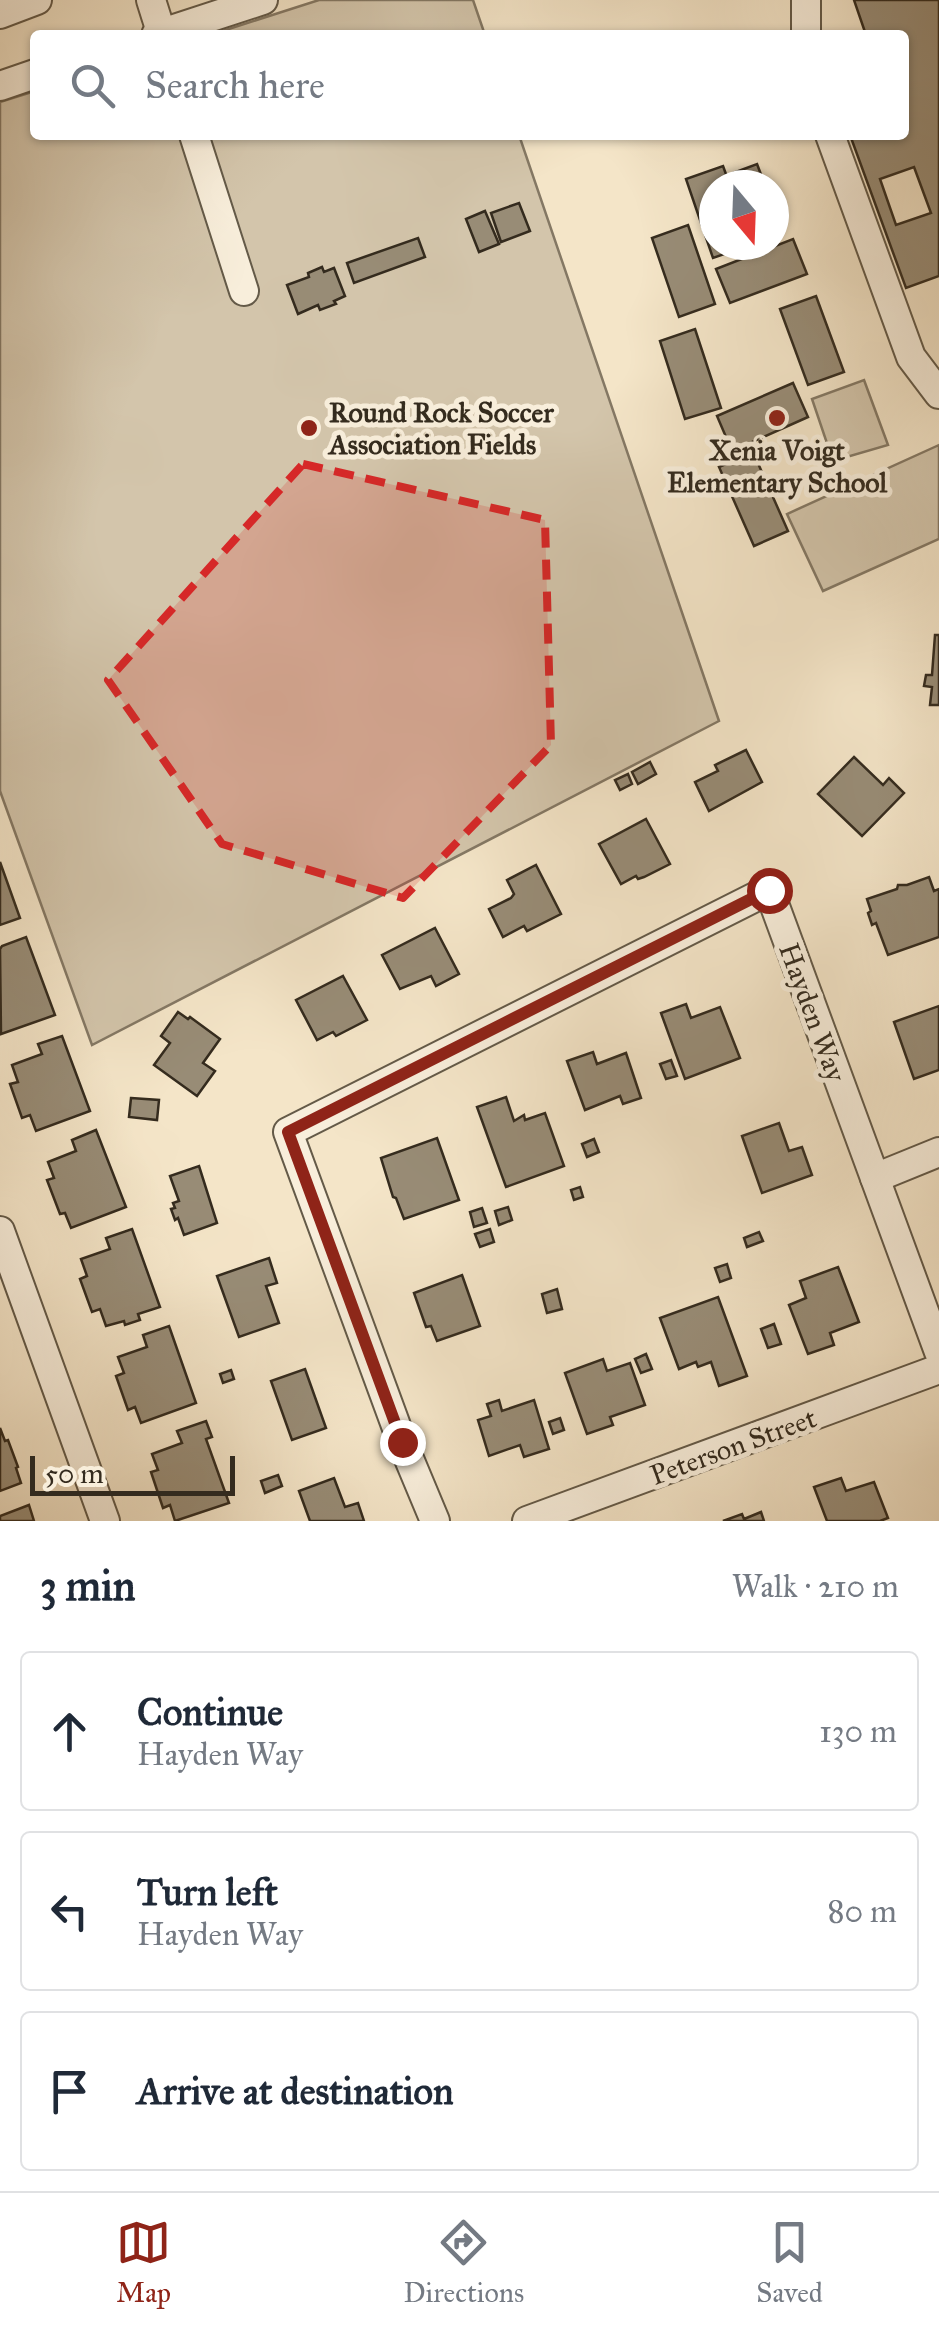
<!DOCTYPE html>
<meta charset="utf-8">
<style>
body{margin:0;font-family:"IM FELL Great Primer",serif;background:#f6f6f7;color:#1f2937}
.compass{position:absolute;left:699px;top:170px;width:90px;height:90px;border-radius:50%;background:#fff;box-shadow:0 2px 8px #0004;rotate:161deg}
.scale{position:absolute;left:30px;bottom:25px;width:205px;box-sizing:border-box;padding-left:10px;border:5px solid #342b1e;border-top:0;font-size:28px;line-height:35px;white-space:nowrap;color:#342b1e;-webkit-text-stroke:8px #f8eedb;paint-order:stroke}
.stop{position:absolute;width:30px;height:30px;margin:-22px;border:8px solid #8f2418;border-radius:50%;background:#fff}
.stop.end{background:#8f2418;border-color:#fff;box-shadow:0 2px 10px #0008}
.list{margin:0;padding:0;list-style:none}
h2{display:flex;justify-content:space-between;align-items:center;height:130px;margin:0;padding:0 40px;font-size:42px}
h2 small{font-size:32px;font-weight:400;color:#747a83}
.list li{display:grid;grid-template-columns:65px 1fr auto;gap:30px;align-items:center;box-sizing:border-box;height:160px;margin:0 20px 20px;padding:0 20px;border:2px solid #e0e1e3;border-radius:10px}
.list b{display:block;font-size:38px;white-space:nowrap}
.list p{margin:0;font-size:32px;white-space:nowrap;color:#747a83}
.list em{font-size:32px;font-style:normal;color:#747a83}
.icon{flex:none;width:55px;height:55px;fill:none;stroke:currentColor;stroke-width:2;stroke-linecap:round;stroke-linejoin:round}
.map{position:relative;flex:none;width:939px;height:1521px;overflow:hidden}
.search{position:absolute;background:#fff;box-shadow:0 2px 8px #0004;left:30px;right:30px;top:30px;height:110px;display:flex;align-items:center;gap:25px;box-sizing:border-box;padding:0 35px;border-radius:10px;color:#747a83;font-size:38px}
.sheet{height:670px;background:#fff}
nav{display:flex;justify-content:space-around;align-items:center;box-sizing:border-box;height:140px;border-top:2px solid #e0e1e3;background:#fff;font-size:28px;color:#747a83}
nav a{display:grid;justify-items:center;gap:5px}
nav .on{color:#8f2418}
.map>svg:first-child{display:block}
</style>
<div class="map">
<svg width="939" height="1521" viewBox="0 0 939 1521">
<rect width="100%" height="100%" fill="#f4e5c8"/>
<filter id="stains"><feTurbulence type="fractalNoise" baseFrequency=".002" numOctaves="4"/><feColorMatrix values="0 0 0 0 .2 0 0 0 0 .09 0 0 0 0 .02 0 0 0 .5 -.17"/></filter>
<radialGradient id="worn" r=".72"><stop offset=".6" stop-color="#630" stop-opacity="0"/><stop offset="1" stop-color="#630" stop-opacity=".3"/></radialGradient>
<!-- green -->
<g fill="#d3c5ab" stroke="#847864" stroke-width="2.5">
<path d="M 319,0 L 473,0 L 485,35 L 210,35 Z"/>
<path d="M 35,91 L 35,135 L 519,135 L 719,721 L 92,1045 L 0,791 L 0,102 Z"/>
<path d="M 864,380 L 888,445 L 833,461 L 812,399 Z"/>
<path d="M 939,445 L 939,539 L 823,591 L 787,514 Z"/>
</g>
<!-- building -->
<g fill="#988c76" stroke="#342b1e" stroke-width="2.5" fill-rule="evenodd">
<path d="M 854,0 L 939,0 L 939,276 L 906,288 L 850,135 L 904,135 L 904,35 L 866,35 ZM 914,167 L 931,213 L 896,225 L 880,179 Z"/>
<path d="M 757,164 L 765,185 L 738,185 L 733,173 Z"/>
<path d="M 723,166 L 730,185 L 714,185 L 714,245 L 750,245 L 713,258 L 686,179 Z"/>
<path d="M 519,203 L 530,231 L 501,242 L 491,213 Z"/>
<path d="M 485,211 L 499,244 L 479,252 L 466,219 Z"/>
<path d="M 688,225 L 715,304 L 679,317 L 652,238 Z"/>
<path d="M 418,238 L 425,257 L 354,283 L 347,263 Z"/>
<path d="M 793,239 L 807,274 L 730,303 L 716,269 Z"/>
<path d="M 322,267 L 324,272 L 334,268 L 345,296 L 334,301 L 336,304 L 320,310 L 318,305 L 298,314 L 287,285 L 309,277 L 308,273 Z"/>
<path d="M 816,296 L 844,372 L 808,385 L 780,309 Z"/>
<path d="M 695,329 L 721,408 L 685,419 L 660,341 Z"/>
<path d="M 793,383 L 808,417 L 732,451 L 717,416 Z"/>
<path d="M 753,452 L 788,531 L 754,546 L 719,467 Z"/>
<path d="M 935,635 L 939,635 L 939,705 L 930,705 L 932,687 L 924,686 L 926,675 L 932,675 Z"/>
<path d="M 746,750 L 762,782 L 709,811 L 695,782 L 718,771 L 715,765 Z"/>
<path d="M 854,757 L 883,785 L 889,778 L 904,793 L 862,836 L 818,794 Z"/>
<path d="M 650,762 L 656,774 L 638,784 L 632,772 Z"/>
<path d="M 628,774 L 632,784 L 620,790 L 615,780 Z"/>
<path d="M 646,819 L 670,864 L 644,877 L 638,879 L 636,876 L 621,884 L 599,844 Z"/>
<path d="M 0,862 L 20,918 L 0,925 Z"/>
<path d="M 536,865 L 561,914 L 527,931 L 524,926 L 503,937 L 489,909 L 511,898 L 514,894 L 507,880 Z"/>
<path d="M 929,877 L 934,891 L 939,889 L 939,937 L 888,955 L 876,923 L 872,925 L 868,913 L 871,911 L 867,899 L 897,889 L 898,885 L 907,885 Z"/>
<path d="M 435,928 L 459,974 L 436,986 L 431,976 L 400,989 L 382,955 Z"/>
<path d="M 26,937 L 55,1015 L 1,1034 L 0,949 L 2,946 Z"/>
<path d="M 343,976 L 367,1020 L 336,1036 L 333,1032 L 317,1040 L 296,1000 Z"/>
<path d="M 686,1004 L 691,1018 L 720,1007 L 740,1058 L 685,1079 L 661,1013 Z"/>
<path d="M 939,1006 L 939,1070 L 914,1079 L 894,1022 Z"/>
<path d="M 178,1012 L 188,1019 L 190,1017 L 220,1039 L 203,1063 L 215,1071 L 197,1096 L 154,1065 L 170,1043 L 161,1036 Z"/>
<path d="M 62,1036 L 90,1111 L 36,1131 L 30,1115 L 22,1118 L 10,1084 L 18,1082 L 12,1065 L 42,1054 L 38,1044 Z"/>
<path d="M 593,1052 L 597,1064 L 626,1053 L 641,1098 L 623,1104 L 620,1096 L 585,1110 L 567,1061 Z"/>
<path d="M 671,1060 L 677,1076 L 666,1079 L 660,1064 Z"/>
<path d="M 506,1097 L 514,1121 L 524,1115 L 525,1120 L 545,1113 L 564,1166 L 506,1187 L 477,1107 Z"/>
<path d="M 131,1098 L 159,1100 L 157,1120 L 129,1117 Z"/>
<path d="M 779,1123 L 789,1151 L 802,1147 L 812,1175 L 762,1193 L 742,1136 Z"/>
<path d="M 96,1130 L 126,1207 L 71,1228 L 65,1213 L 60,1214 L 47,1180 L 54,1178 L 48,1162 L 76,1151 L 72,1140 Z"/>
<path d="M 437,1138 L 459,1200 L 404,1219 L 396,1198 L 393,1197 L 381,1158 Z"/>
<path d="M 594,1139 L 599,1152 L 587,1157 L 582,1144 Z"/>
<path d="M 199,1166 L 217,1223 L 184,1235 L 178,1218 L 175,1220 L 171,1209 L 175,1208 L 173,1203 L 179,1201 L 170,1176 Z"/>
<path d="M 580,1187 L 583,1197 L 574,1200 L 571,1190 Z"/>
<path d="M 508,1207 L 512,1220 L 499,1225 L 495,1211 Z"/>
<path d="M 482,1208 L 487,1223 L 474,1227 L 470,1212 Z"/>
<path d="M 132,1229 L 160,1307 L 138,1314 L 140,1320 L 125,1325 L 124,1321 L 106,1326 L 100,1309 L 92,1312 L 80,1279 L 87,1276 L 81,1259 L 110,1249 L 106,1238 Z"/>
<path d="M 490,1229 L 494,1242 L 480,1247 L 475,1234 Z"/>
<path d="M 759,1232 L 763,1241 L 747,1247 L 744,1238 Z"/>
<path d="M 269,1258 L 277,1283 L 266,1286 L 279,1323 L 239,1337 L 217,1276 Z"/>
<path d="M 727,1264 L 731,1278 L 720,1282 L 715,1268 Z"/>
<path d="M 838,1267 L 859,1322 L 830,1333 L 834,1345 L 808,1354 L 789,1305 L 806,1298 L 800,1281 Z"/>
<path d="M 462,1275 L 480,1326 L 437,1341 L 431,1326 L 426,1327 L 414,1293 Z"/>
<path d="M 557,1289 L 562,1309 L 547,1313 L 542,1294 Z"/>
<path d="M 718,1297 L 747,1376 L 719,1386 L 711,1362 L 698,1367 L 696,1362 L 679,1369 L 660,1318 Z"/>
<path d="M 774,1324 L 781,1344 L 768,1348 L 761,1329 Z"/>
<path d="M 169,1326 L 196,1403 L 141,1423 L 135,1407 L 128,1410 L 116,1376 L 124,1373 L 118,1357 L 147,1347 L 143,1335 Z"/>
<path d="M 646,1354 L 652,1369 L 641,1373 L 635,1359 Z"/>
<path d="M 603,1359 L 607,1371 L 630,1363 L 645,1405 L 610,1417 L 613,1425 L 587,1434 L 565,1373 Z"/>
<path d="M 305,1369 L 326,1428 L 292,1440 L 271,1381 Z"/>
<path d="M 231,1370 L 234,1379 L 223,1383 L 220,1374 Z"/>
<path d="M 499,1400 L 502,1411 L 534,1400 L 549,1449 L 524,1457 L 520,1445 L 489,1456 L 478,1420 L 491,1416 L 487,1404 Z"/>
<path d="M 560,1418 L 564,1430 L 553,1434 L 549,1422 Z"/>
<path d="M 206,1421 L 212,1437 L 206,1439 L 229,1503 L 175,1521 L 170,1505 L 163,1508 L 151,1472 L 158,1470 L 152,1454 L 182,1443 L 177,1431 Z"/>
<path d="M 0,1428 L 5,1441 L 8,1440 L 18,1467 L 16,1468 L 21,1483 L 0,1491 Z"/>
<path d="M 278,1475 L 282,1486 L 265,1493 L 261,1481 Z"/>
<path d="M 334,1478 L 345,1507 L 358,1503 L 364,1521 L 310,1521 L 299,1491 Z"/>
<path d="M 841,1478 L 846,1491 L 874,1482 L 888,1518 L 880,1521 L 827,1521 L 814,1487 Z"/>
<path d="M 29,1505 L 34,1521 L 0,1521 L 0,1516 Z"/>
<path d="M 761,1512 L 764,1521 L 723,1521 L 742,1514 L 744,1519 Z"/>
</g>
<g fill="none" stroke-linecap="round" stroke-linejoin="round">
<defs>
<g id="minor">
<path d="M 151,0 L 162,35"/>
<path d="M 806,0 L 806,35"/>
<path d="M 0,14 L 37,0"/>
<path d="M 156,35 L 263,0"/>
<path d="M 0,86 L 35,74"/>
<path d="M 194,135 L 244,291"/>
<path d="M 830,135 L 911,357 L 939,394"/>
<path d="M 875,1178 L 939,1152"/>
<path d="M 0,1231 L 105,1521"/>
<path d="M 435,1521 L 402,1442 L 288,1132 L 769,890 L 939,1352"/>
<path d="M 527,1521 L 939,1369"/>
</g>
</defs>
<!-- minor casing -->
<use href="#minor" stroke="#645a48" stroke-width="32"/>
<!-- minor -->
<use href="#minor" stroke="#f8eedb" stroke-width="28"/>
</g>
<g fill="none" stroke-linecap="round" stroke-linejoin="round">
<!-- route -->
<path stroke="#8f2418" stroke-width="12" d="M 402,1442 L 288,1132 L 769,890"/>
</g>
<!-- marked area -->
<path fill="#d62828" fill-opacity="0.2" stroke="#d62828" stroke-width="8" stroke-dasharray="20 12" stroke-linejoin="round" d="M 303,464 L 545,520 L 551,745 L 403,898 L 222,844 L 108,680 Z"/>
<!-- markers -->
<g fill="#8f2418" stroke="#f8eedb" stroke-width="4">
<circle cx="777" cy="418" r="10"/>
<circle cx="309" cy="428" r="10"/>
</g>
<g text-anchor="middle" stroke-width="10" stroke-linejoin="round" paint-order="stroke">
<!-- poi labels -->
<g font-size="28" font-weight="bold" fill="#342b1e" stroke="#f8eedb" text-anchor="start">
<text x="329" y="422">Round Rock Soccer<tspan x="329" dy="32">Association Fields</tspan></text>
<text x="777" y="460" text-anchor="middle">Xenia Voigt<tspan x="777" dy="32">Elementary School</tspan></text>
</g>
<!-- street labels -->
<g font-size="28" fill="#342b1e" stroke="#f8eedb">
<text transform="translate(813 1012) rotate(70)" y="10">Hayden Way</text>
<text transform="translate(733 1446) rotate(-20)" y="10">Peterson Street</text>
</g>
</g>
<rect width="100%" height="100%" filter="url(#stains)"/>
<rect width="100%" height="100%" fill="url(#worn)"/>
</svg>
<svg class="compass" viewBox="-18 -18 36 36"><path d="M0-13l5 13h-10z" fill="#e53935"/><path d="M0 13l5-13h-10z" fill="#747a83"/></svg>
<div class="scale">50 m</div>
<div class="stop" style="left:769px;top:890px"></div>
<div class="stop end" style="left:402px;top:1442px"></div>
<div class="search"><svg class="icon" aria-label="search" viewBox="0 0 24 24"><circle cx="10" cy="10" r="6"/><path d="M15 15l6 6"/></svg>Search here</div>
</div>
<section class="sheet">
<h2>3 min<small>Walk · 210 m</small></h2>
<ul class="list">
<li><svg class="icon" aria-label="ahead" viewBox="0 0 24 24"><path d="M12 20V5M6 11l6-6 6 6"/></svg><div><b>Continue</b><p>Hayden Way</p></div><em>130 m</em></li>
<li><svg class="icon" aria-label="left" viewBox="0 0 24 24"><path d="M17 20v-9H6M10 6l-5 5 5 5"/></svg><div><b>Turn left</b><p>Hayden Way</p></div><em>80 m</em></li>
<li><svg class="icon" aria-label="arrive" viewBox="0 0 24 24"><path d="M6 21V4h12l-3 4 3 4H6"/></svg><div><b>Arrive at destination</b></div></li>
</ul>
</section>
<nav>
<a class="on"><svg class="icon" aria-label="map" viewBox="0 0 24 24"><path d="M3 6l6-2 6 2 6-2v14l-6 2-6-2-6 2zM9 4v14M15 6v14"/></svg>Map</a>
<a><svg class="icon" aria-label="directions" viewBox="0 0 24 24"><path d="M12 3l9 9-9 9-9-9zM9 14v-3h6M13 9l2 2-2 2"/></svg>Directions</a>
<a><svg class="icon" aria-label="saved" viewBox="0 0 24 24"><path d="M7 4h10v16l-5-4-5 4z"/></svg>Saved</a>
</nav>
